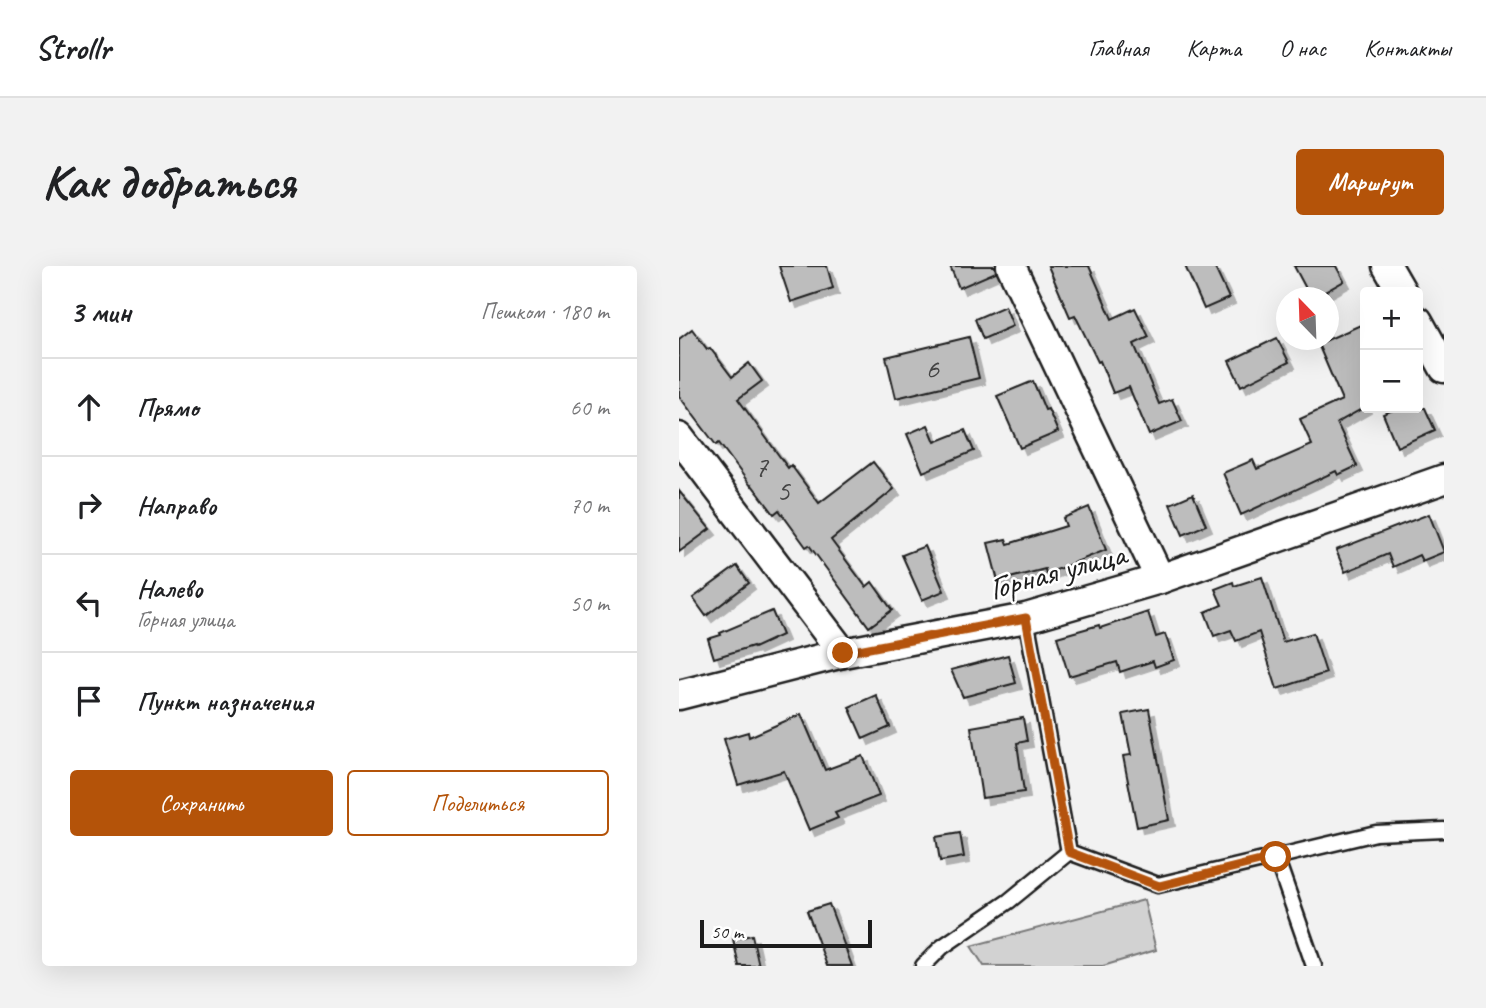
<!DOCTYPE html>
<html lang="ru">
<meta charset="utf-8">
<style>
body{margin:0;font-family:Caveat,sans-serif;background:#f2f2f2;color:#202124}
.controls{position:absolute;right:21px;top:21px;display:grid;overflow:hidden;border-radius:7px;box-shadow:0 7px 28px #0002}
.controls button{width:63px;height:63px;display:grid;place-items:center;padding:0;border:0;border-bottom:2px solid #e0e0e0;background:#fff;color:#202124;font:35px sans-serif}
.compass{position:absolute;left:597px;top:21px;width:63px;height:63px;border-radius:50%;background:#fff;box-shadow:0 7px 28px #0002;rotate:337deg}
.scale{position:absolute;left:21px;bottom:18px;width:172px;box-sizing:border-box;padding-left:7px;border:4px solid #1c1c1c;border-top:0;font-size:19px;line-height:24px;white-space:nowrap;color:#1c1c1c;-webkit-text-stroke:5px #fff;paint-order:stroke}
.stop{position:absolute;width:21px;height:21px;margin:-16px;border:5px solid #b45309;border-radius:50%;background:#fff}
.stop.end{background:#b45309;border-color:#fff;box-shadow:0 2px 7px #0008}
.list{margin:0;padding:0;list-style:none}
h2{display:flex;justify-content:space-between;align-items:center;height:91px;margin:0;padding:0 28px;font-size:30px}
h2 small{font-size:23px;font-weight:400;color:#757577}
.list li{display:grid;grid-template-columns:46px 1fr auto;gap:21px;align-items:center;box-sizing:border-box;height:98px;padding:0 28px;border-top:2px solid #e0e0e0}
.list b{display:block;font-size:26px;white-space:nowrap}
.list p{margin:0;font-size:23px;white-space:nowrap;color:#757577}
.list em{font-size:23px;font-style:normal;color:#757577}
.actions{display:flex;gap:14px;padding:21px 28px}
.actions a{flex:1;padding:16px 0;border:2px solid #b45309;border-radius:7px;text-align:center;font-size:24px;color:#b45309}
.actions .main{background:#b45309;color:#fff}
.icon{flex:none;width:38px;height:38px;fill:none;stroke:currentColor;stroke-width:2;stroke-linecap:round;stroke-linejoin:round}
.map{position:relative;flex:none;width:765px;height:700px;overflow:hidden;border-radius:7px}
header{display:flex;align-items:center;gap:42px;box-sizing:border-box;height:98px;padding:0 35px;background:#fff;border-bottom:2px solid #e0e0e0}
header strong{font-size:33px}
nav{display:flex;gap:38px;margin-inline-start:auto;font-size:24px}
.intro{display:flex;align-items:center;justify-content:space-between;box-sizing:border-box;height:168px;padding:0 42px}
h1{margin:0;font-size:49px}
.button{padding:18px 32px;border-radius:7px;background:#b45309;color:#fff;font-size:24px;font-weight:700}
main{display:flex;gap:42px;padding:0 42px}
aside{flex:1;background:#fff;border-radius:7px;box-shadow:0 7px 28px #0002}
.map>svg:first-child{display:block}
</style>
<header>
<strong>Strollr</strong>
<nav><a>Главная</a><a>Карта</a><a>О нас</a><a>Контакты</a></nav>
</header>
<div class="intro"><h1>Как добраться</h1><a class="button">Маршрут</a></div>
<main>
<aside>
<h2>3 мин<small>Пешком · 180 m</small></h2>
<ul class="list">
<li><svg class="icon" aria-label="ahead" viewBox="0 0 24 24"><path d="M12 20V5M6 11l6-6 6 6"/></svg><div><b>Прямо</b></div><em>60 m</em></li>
<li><svg class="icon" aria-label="right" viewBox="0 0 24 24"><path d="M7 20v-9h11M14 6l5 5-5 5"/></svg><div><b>Направо</b></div><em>70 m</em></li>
<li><svg class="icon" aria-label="left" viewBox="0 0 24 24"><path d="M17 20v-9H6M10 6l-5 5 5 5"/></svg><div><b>Налево</b><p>Горная улица</p></div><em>50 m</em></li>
<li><svg class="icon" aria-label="arrive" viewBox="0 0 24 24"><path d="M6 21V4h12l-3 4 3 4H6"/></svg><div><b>Пункт назначения</b></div></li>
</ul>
<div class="actions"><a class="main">Сохранить</a><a>Поделиться</a></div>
</aside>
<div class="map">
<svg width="765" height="700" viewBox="0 0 765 700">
<defs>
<filter id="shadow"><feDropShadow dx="6" dy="6" stdDeviation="0" flood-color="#0004"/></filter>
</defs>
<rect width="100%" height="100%" fill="#f2f2f2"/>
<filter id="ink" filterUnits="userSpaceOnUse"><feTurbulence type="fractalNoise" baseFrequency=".0143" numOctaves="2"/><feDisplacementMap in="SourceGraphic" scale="14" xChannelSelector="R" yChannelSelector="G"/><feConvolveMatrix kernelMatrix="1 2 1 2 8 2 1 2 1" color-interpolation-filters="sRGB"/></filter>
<g filter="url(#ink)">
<!-- green -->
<path fill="#d2d2d2" stroke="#777" stroke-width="2" d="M 465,634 L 477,684 L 424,700 L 305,700 L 292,680 Z"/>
<!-- building -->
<g fill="#bdbdbd" stroke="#1c1c1c" stroke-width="2" filter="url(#shadow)">
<path d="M 100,0 L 148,0 L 154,22 L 112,36 Z"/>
<path d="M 271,0 L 316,0 L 317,6 L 280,22 Z"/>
<path d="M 369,0 L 410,0 L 433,53 L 456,42 L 470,71 L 455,78 L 480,138 L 493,133 L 503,155 L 470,169 L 450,121 L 434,127 L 421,95 L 419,96 L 396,49 L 391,51 Z"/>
<path d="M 506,0 L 535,0 L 550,32 L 525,43 Z"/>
<path d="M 615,0 L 657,0 L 665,15 L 635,32 L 632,32 Z"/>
<path d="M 326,40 L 334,60 L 304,73 L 296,53 Z"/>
<path d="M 686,57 L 686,141 L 658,157 L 678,200 L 659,209 L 657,205 L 562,249 L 544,207 L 574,194 L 578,203 L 633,179 L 621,153 L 663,134 L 639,78 Z"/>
<path d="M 13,63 L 28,83 L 31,82 L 53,111 L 70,97 L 83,115 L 59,133 L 109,202 L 112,199 L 140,237 L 194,196 L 215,223 L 152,274 L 187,321 L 193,316 L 213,344 L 190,361 L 130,279 L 127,281 L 100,244 L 95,248 L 73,219 L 72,220 L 40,177 L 37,179 L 0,130 L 0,73 Z"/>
<path d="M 290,71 L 300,112 L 217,132 L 207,91 Z"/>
<path d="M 598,72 L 610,96 L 562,120 L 550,95 Z"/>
<path d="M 354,115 L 366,144 L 369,143 L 379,166 L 341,182 L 318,130 Z"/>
<path d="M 719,142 L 746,142 L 756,164 L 718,181 L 704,148 Z"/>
<path d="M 249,159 L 256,176 L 286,164 L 295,185 L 244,206 L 228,168 Z"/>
<path d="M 0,225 L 31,263 L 0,286 Z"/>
<path d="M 514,228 L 527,259 L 504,269 L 491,238 Z"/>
<path d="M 410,241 L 427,284 L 367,308 L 366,303 L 319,315 L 309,277 L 327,273 L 329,278 L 387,260 L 384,252 Z"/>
<path d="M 750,248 L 765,286 L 743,295 L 740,289 L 714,301 L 709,288 L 666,306 L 657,284 Z"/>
<path d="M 246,280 L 265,325 L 243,334 L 223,289 Z"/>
<path d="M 58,300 L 70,317 L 27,350 L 14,332 Z"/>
<path d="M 583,311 L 604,376 L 634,367 L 647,407 L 598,423 L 580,366 L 557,375 L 552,364 L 535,370 L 526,346 L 543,339 L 536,323 L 554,316 L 555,320 Z"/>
<path d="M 93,345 L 103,369 L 75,382 L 74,380 L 35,392 L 29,373 L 42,369 L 41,367 Z"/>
<path d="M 469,346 L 477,371 L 486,368 L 495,394 L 476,401 L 474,395 L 441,406 L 438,396 L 390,410 L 378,371 L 420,359 L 421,362 Z"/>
<path d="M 329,389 L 337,417 L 284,431 L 272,404 Z"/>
<path d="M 197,429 L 211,461 L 184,473 L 170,441 Z"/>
<path d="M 470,443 L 490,554 L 458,561 L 444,490 L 452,489 L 444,448 Z"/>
<path d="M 122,448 L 146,504 L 184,490 L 200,530 L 156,547 L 159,552 L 130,564 L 105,505 L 59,519 L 45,473 L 69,466 L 70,471 Z"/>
<path d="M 344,452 L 348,475 L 338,477 L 345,526 L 303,532 L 292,461 Z"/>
<path d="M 281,567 L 285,591 L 261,595 L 257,571 Z"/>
<path d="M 150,638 L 173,700 L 148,700 L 128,645 Z"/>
<path d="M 73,669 L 80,700 L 60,700 L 54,673 Z"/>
</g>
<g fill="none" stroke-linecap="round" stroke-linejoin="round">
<defs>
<g id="lane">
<path d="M 347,352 L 390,586"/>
<path d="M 597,591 L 635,700"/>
<path d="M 244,700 L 263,681 L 330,635 L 390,586 L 479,619 L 697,567 L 765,564"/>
</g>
<g id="street">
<path d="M 332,0 L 481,313"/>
<path d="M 708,0 L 723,26"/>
<path d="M 739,55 L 765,102"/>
<path d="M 0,171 L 164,387"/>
<path d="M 0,429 L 164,387 L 347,352 L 481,313 L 765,213"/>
</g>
</defs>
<!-- lane casing -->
<use href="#lane" stroke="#1c1c1c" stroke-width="19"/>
<!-- street casing -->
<use href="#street" stroke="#1c1c1c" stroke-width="33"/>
<!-- lane -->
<use href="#lane" stroke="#fff" stroke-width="14"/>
<!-- street -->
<use href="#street" stroke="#fff" stroke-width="28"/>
</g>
</g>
<g fill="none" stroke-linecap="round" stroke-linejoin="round" filter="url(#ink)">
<!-- route -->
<path stroke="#b45309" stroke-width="9" d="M 164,387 L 347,352 L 390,586 L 480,620 L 597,591"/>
</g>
<g text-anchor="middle" stroke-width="5" stroke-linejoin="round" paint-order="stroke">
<!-- number labels -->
<g font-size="30" fill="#444">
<text x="253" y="112">6</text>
<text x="82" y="210">7</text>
<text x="104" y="234">5</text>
</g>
<!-- street labels -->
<g font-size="33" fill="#1c1c1c" stroke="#fff">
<text transform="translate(378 304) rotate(-15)" y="12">Горная улица</text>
</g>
</g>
</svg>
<div class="controls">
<button>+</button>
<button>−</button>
</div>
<svg class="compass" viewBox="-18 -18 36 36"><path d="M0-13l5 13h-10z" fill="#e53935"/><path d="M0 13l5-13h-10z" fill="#757577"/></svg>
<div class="scale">50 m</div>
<div class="stop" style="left:597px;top:591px"></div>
<div class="stop end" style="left:164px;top:387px"></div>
</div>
</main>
